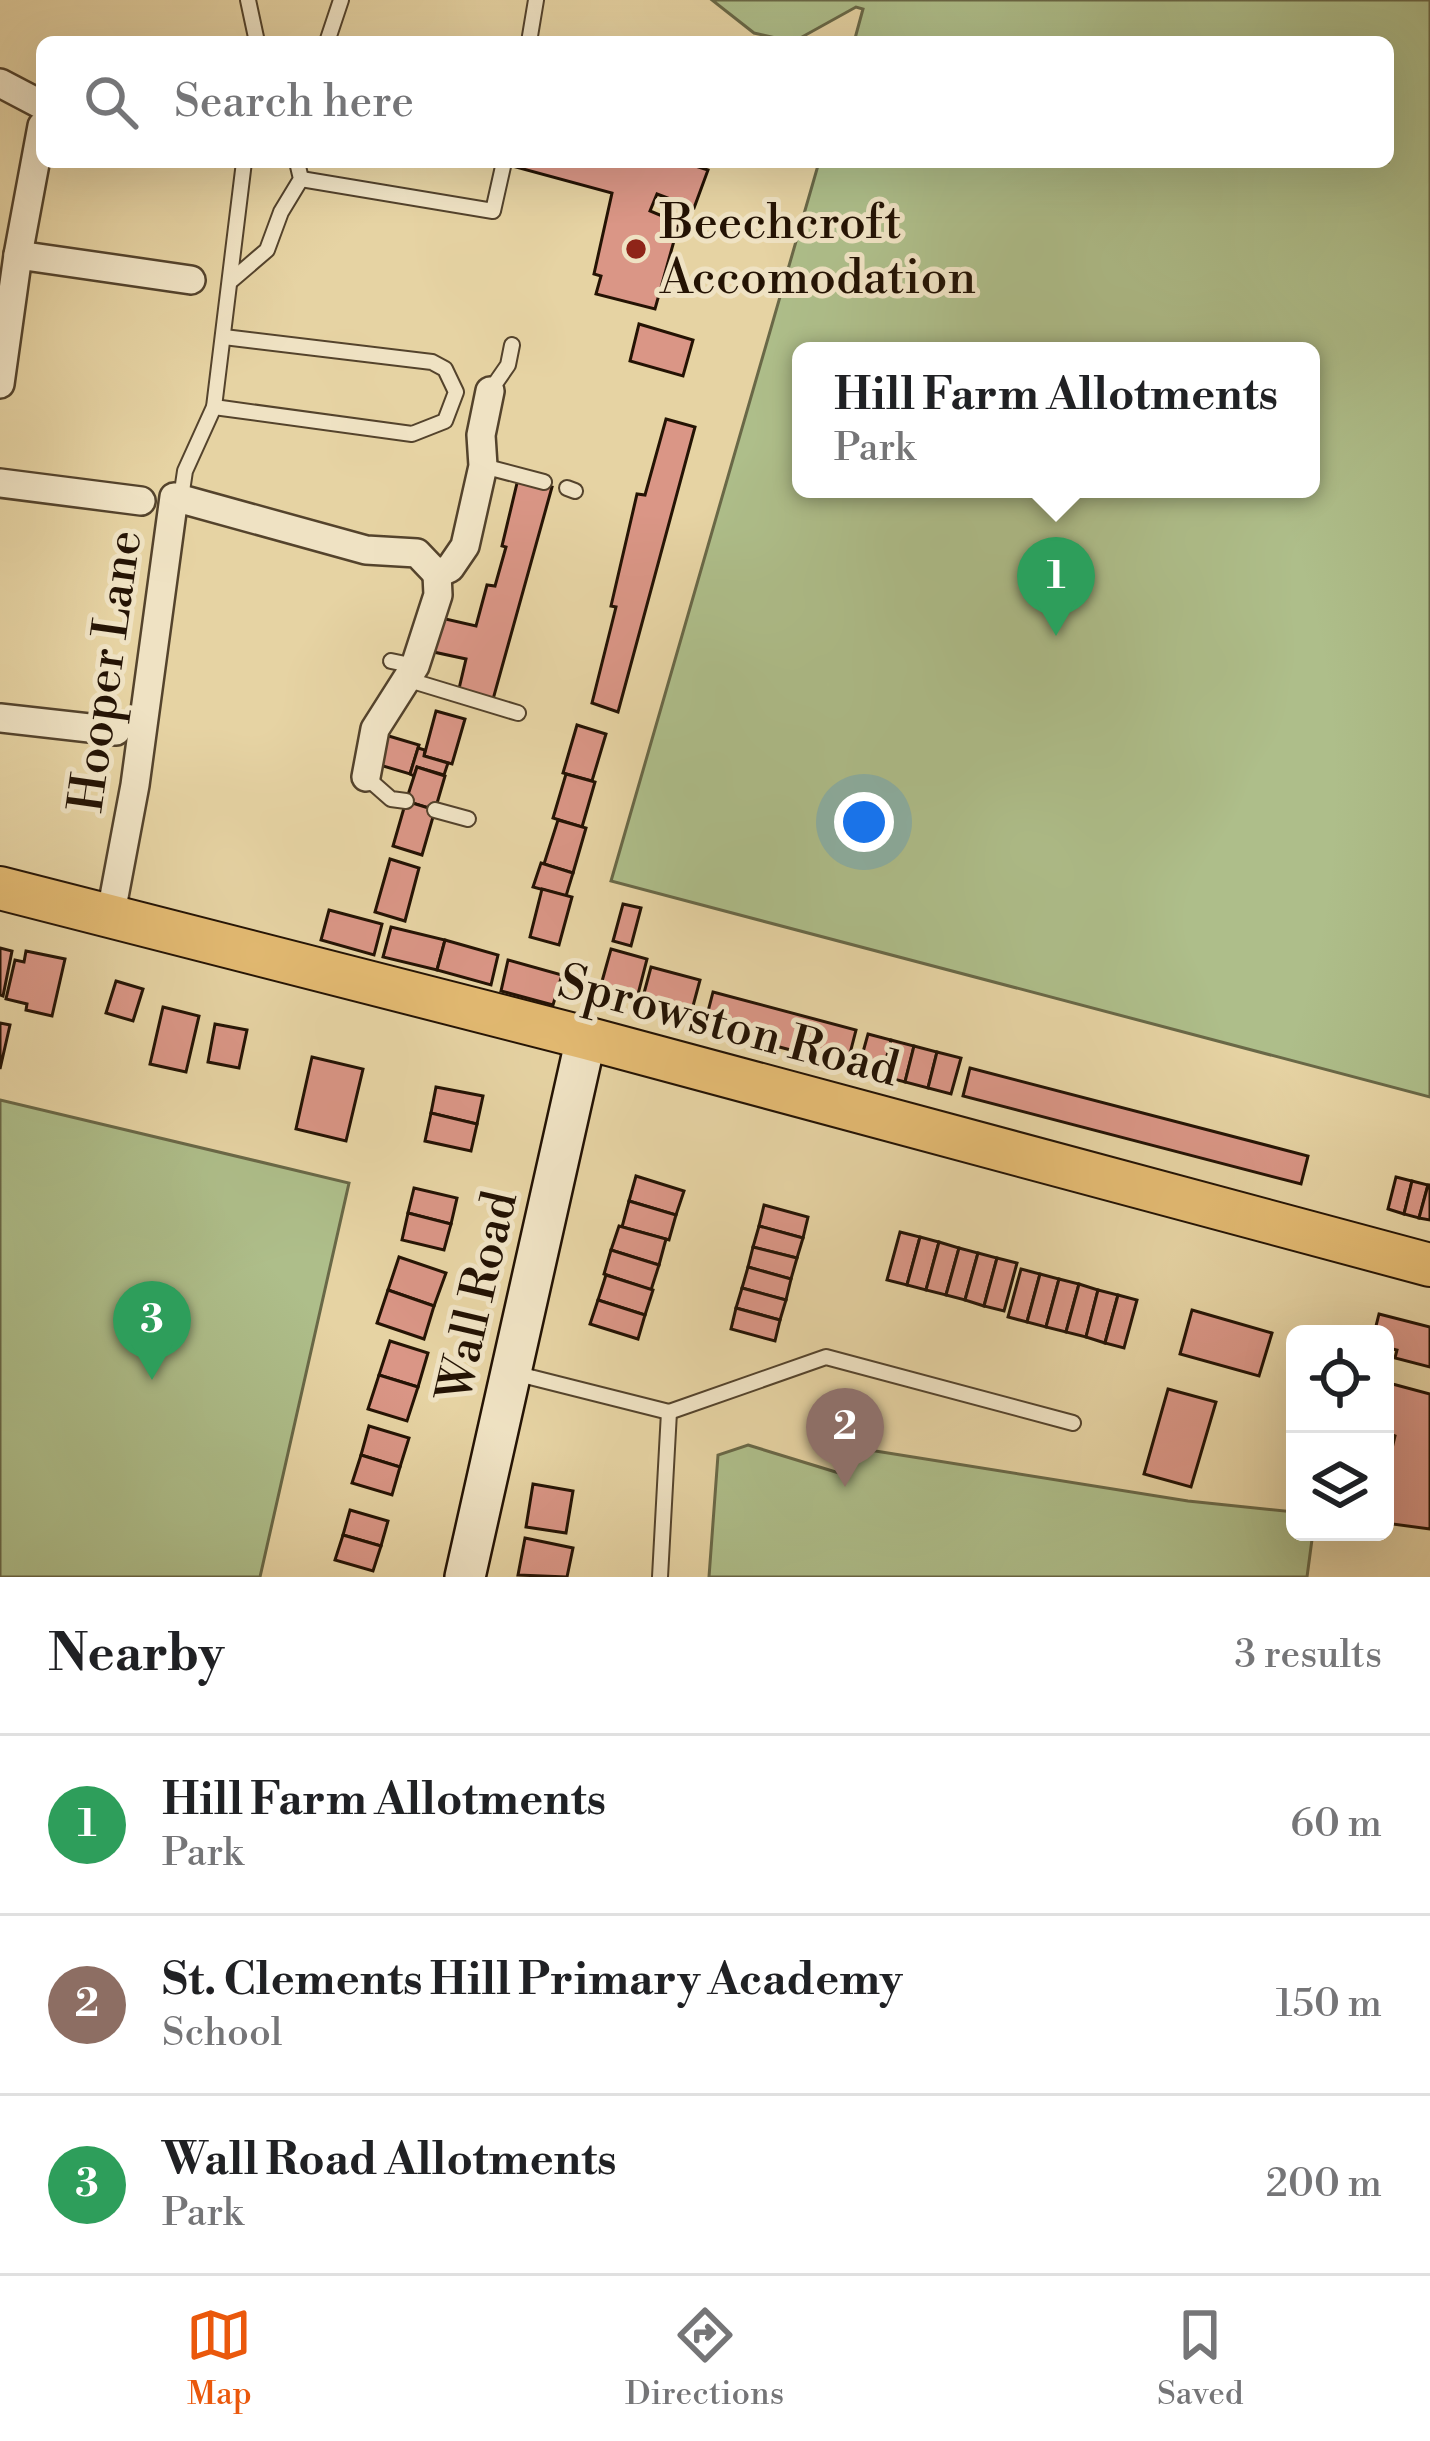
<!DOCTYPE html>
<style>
body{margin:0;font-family:"Libre Bodoni",serif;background:#f6f6f6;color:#202124}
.controls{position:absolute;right:36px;bottom:36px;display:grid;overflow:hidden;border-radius:18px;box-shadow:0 12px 48px #0002}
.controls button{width:108px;height:108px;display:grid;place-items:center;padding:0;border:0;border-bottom:3px solid #e0e0e0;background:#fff;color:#202124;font:60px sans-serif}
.you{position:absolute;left:864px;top:822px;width:42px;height:42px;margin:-30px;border:9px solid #fff;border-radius:50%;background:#1a73e8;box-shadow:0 0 0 18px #1a73e833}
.badge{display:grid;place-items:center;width:78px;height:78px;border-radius:50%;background:#ea580c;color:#fff;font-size:39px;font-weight:700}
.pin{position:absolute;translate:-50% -99px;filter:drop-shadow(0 3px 6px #0008)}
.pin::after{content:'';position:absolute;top:63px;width:42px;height:36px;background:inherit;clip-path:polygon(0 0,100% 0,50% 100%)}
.popup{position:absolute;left:792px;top:342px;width:528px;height:156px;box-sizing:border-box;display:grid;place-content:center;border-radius:18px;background:#fff;filter:drop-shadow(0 3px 9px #0005);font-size:39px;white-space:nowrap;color:#757577}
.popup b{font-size:45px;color:#202124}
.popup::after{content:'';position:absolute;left:50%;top:100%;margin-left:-24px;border:24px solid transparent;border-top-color:#fff}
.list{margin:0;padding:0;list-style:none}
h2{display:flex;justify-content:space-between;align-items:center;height:156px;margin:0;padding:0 48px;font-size:51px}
h2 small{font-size:39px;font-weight:400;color:#757577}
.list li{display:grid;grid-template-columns:78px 1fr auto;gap:36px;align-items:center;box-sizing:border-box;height:180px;padding:0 48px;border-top:3px solid #e0e0e0}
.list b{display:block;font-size:45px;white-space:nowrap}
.list p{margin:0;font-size:39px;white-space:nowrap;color:#757577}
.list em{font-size:39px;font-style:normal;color:#757577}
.icon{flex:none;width:66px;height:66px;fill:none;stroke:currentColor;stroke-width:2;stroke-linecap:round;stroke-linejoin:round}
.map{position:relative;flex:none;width:1430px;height:1577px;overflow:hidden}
.search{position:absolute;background:#fff;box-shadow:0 12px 48px #0002;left:36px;right:36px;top:36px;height:132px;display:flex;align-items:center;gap:30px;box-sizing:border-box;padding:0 42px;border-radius:18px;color:#757577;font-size:45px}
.sheet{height:696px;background:#fff}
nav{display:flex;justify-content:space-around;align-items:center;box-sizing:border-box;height:168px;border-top:3px solid #e0e0e0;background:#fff;font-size:33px;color:#757577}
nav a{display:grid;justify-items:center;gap:6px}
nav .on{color:#ea580c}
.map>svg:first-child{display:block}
</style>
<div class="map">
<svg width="1430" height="1577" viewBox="0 0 1430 1577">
<rect width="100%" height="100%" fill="#e6d3a3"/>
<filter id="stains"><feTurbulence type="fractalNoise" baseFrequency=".00167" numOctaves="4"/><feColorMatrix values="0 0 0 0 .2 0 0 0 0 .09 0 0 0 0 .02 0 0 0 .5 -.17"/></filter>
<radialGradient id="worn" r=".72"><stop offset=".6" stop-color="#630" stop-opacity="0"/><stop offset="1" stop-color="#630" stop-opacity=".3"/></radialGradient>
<!-- green -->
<g fill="#aebe8a" stroke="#696847" stroke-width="3" fill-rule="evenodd">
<path d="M 712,0 L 1430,0 L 1430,1097 L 611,881 L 819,162 L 1388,162 L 1388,42 L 854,42 L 863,9 L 856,7 L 793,42 L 754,33 ZM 801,351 L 1311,351 L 1311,489 L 801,489 Z"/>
<path d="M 0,1100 L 349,1183 L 260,1577 L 0,1577 Z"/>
<path d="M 748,1445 L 839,1473 L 844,1446 L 1188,1501 L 1295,1512 L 1295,1532 L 1313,1532 L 1307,1577 L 709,1577 L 718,1455 Z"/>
</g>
<!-- building -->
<g fill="#da9686" stroke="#241304" stroke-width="3">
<path d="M 513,162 L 683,162 L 708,170 L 694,208 L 657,194 L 650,211 L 679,223 L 655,309 L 596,294 L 601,276 L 594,274 L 612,193 L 512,166 Z"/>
<path d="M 639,324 L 693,340 L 683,376 L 630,361 Z"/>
<path d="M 666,419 L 695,427 L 618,712 L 592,703 L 616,607 L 611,606 L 637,494 L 645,495 Z"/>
<path d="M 518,479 L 552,487 L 492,703 L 458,693 L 466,659 L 429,651 L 437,617 L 476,626 L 487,585 L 495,586 L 506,547 L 502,546 Z"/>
<path d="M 436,711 L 465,719 L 452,764 L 424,756 Z"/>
<path d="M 577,725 L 606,734 L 592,781 L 563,773 Z"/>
<path d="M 382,734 L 419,745 L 410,774 L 373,763 Z"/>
<path d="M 418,748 L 425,750 L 424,756 L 448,763 L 444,775 L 417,767 L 414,776 L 410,774 Z"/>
<path d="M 417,767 L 445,776 L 435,810 L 406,801 Z"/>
<path d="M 566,774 L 595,782 L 582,827 L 553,818 Z"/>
<path d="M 406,801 L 435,810 L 422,855 L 393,846 Z"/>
<path d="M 558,820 L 586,828 L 573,873 L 544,864 Z"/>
<path d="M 390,859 L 419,868 L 405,921 L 375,912 Z"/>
<path d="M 541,863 L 573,873 L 566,896 L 533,887 Z"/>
<path d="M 542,889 L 572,897 L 559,945 L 530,937 Z"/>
<path d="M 623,904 L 641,908 L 631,946 L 613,941 Z"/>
<path d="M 329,910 L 382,924 L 374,955 L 321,940 Z"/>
<path d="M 391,927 L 445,940 L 437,970 L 383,957 Z"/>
<path d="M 445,940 L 498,955 L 491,985 L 437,970 Z"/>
<path d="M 0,948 L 12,951 L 3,996 L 0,995 Z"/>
<path d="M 611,949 L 647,959 L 636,1002 L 599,992 Z"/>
<path d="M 26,951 L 65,959 L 52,1016 L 26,1010 L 27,1004 L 6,999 L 15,960 L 24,962 Z"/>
<path d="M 508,960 L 562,975 L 553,1005 L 501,991 Z"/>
<path d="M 651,967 L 700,980 L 689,1021 L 640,1008 Z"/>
<path d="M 116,981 L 143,989 L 133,1021 L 106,1013 Z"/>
<path d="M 713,992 L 856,1030 L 847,1065 L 704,1027 Z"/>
<path d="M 163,1007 L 199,1016 L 186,1072 L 150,1064 Z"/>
<path d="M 0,1023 L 10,1025 L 0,1069 Z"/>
<path d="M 215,1024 L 247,1030 L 239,1068 L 208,1062 Z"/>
<path d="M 868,1034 L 891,1040 L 882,1076 L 858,1070 Z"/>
<path d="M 891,1040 L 914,1046 L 905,1082 L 882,1076 Z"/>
<path d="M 914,1046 L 937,1052 L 928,1088 L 905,1082 Z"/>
<path d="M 937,1052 L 961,1058 L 951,1094 L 928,1088 Z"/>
<path d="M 312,1057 L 363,1069 L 346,1141 L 296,1129 Z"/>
<path d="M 970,1068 L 1308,1156 L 1301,1184 L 963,1096 Z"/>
<path d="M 436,1087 L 483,1096 L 477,1124 L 431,1113 Z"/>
<path d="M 431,1113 L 477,1124 L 471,1151 L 425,1141 Z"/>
<path d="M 636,1176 L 684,1191 L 676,1215 L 629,1201 Z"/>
<path d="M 1396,1177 L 1412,1181 L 1404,1214 L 1388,1209 Z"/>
<path d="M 1412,1181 L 1428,1185 L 1419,1218 L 1404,1214 Z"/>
<path d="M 1428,1185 L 1430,1185 L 1430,1220 L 1419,1218 Z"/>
<path d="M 414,1188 L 457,1198 L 451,1224 L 408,1213 Z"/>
<path d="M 629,1201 L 676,1215 L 669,1240 L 622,1227 Z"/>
<path d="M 764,1205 L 808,1217 L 803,1238 L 759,1226 Z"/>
<path d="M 408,1213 L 451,1224 L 444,1250 L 402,1240 Z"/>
<path d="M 619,1226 L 666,1239 L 659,1265 L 611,1250 Z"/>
<path d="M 759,1226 L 803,1238 L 797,1258 L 753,1247 Z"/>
<path d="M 900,1232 L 920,1237 L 907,1285 L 887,1280 Z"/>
<path d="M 920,1237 L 939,1242 L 926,1290 L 907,1285 Z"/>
<path d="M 939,1242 L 959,1248 L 946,1295 L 926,1290 Z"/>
<path d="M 753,1247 L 797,1258 L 791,1279 L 748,1267 Z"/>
<path d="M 959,1248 L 978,1253 L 965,1300 L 946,1295 Z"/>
<path d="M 611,1250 L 659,1265 L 651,1290 L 604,1274 Z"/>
<path d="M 978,1253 L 997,1258 L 984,1306 L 965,1300 Z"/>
<path d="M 399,1257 L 446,1273 L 434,1306 L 388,1290 Z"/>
<path d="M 997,1258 L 1017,1263 L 1004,1311 L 984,1306 Z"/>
<path d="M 748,1267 L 791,1279 L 786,1300 L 742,1288 Z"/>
<path d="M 1021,1269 L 1040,1274 L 1027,1322 L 1008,1317 Z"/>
<path d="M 1040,1274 L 1059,1279 L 1046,1327 L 1027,1322 Z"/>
<path d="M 606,1275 L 653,1290 L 645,1315 L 598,1300 Z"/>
<path d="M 1059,1279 L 1079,1284 L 1066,1332 L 1046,1327 Z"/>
<path d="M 1079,1284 L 1098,1290 L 1086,1337 L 1066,1332 Z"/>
<path d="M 742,1288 L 786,1300 L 780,1320 L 736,1308 Z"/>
<path d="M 388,1290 L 434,1306 L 424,1339 L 377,1323 Z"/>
<path d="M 1098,1290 L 1118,1295 L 1105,1343 L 1086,1337 Z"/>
<path d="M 1118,1295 L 1137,1300 L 1124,1348 L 1105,1343 Z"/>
<path d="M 598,1300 L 645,1315 L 638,1339 L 590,1324 Z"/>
<path d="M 736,1308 L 780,1320 L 775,1341 L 731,1329 Z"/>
<path d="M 1192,1310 L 1272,1333 L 1259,1376 L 1180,1354 Z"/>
<path d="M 1379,1314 L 1430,1327 L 1430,1367 L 1395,1358 L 1397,1350 L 1385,1347 L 1385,1334 L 1374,1334 Z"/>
<path d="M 390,1341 L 428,1353 L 418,1387 L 379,1375 Z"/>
<path d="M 379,1375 L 418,1387 L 407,1421 L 368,1409 Z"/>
<path d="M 1385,1382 L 1430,1394 L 1430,1529 L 1385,1523 L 1385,1478 L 1395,1436 L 1385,1432 Z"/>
<path d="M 1168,1389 L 1216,1402 L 1191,1487 L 1144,1474 Z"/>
<path d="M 369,1426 L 409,1438 L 400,1467 L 361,1455 Z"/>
<path d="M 361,1455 L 400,1467 L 392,1495 L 352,1483 Z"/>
<path d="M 533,1484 L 573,1491 L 566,1533 L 526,1527 Z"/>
<path d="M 350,1510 L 388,1521 L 381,1546 L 343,1535 Z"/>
<path d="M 343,1535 L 381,1546 L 373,1571 L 335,1560 Z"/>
<path d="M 525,1538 L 573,1548 L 567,1577 L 518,1575 Z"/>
</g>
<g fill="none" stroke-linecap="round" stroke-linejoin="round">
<defs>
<g id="lane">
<path d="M 248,0 L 257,42"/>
<path d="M 327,42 L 341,0"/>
<path d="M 529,42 L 536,0"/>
<path d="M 301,179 L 493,211 L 504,162"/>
<path d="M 232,280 L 267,250 L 281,212 L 301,179 L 297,162"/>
<path d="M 490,391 L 508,365 L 512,345"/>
<path d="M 214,407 L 412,434 L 445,421 L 456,392 L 445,369 L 432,362 L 224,337"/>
<path d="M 483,466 L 544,482"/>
<path d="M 567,488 L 575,491"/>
<path d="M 181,498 L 185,471 L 214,407 L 244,162"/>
<path d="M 391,661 L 415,666"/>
<path d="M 409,680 L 518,713"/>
<path d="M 366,777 L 391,799 L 406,801"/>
<path d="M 435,810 L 468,819"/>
<path d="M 514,1373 L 669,1412 L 826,1357 L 1073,1423"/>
<path d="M 660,1577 L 669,1412"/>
</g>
<g id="street">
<path d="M 0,83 L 42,105"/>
<path d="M 18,255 L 42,126"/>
<path d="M 0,384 L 18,255 L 191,280"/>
<path d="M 0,483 L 141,501"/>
<path d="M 437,574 L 450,568 L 465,546 L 483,466 L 481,435 L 490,391"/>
<path d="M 0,718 L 116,731"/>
<path d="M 366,777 L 375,729 L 415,666 L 438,595 L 437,574"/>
<path d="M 110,918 L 135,785 L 174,497 L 366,550 L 417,553 L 437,574"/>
</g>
<path id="secondary" d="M 465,1577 L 586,1038"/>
<path id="primary" d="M 0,888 L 586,1038 L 1430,1265"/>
</defs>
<!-- lane casing -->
<use href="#lane" stroke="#54432c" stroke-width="18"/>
<!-- street casing -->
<use href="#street" stroke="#54432c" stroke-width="32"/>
<!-- secondary casing -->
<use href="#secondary" stroke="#241304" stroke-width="44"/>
<!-- primary casing -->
<use href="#primary" stroke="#241304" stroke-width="46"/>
<!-- lane -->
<use href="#lane" stroke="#efe2c3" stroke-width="14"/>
<!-- street -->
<use href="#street" stroke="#efe2c3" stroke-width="27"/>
<!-- secondary -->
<use href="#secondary" stroke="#efe2c3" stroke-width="39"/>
<!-- primary -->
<use href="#primary" stroke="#e3ba72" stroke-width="42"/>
</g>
<!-- markers -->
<circle fill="#8f2418" stroke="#efe2c3" stroke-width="4.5" cx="636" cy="249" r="12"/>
<g text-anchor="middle" stroke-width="10" stroke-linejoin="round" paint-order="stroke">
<!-- poi labels -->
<g font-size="48" fill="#241304" stroke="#efe2c3" text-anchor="start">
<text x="660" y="238">Beechcroft<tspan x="660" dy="55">Accomodation</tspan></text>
</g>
<!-- street labels -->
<g font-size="48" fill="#241304" stroke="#efe2c3">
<text transform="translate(104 671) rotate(-82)" y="17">Hooper Lane</text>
<text transform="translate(729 1024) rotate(15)" y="17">Sprowston Road</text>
<text transform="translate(476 1296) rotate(-77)" y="17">Wall Road</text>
</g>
</g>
<rect width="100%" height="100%" filter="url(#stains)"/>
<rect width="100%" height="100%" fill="url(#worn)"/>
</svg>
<div class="controls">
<button><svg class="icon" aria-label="locate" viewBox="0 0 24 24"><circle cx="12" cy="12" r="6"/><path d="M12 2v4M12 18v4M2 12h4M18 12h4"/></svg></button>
<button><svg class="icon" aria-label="layers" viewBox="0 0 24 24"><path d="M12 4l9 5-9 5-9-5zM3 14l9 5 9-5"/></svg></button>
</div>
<div class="you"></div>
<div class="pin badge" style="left:1056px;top:636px;background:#2e9e5b">1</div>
<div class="popup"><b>Hill Farm Allotments</b>Park</div>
<div class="pin badge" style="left:845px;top:1487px;background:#8d6e63">2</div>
<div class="pin badge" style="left:152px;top:1380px;background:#2e9e5b">3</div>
<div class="search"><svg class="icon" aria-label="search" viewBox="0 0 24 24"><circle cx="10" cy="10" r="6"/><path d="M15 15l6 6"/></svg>Search here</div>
</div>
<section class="sheet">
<h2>Nearby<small>3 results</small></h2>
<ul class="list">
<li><span class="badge" style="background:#2e9e5b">1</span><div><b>Hill Farm Allotments</b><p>Park</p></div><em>60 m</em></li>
<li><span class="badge" style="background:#8d6e63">2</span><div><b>St. Clements Hill Primary Academy</b><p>School</p></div><em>150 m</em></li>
<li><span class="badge" style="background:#2e9e5b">3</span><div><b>Wall Road Allotments</b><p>Park</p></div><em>200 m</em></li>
</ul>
</section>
<nav>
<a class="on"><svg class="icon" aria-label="map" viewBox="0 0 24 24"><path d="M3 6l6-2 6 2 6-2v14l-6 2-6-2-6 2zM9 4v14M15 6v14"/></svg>Map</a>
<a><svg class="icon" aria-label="directions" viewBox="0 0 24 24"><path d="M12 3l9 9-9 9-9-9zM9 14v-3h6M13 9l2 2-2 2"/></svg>Directions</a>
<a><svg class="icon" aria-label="saved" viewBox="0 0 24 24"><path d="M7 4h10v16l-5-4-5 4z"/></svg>Saved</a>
</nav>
